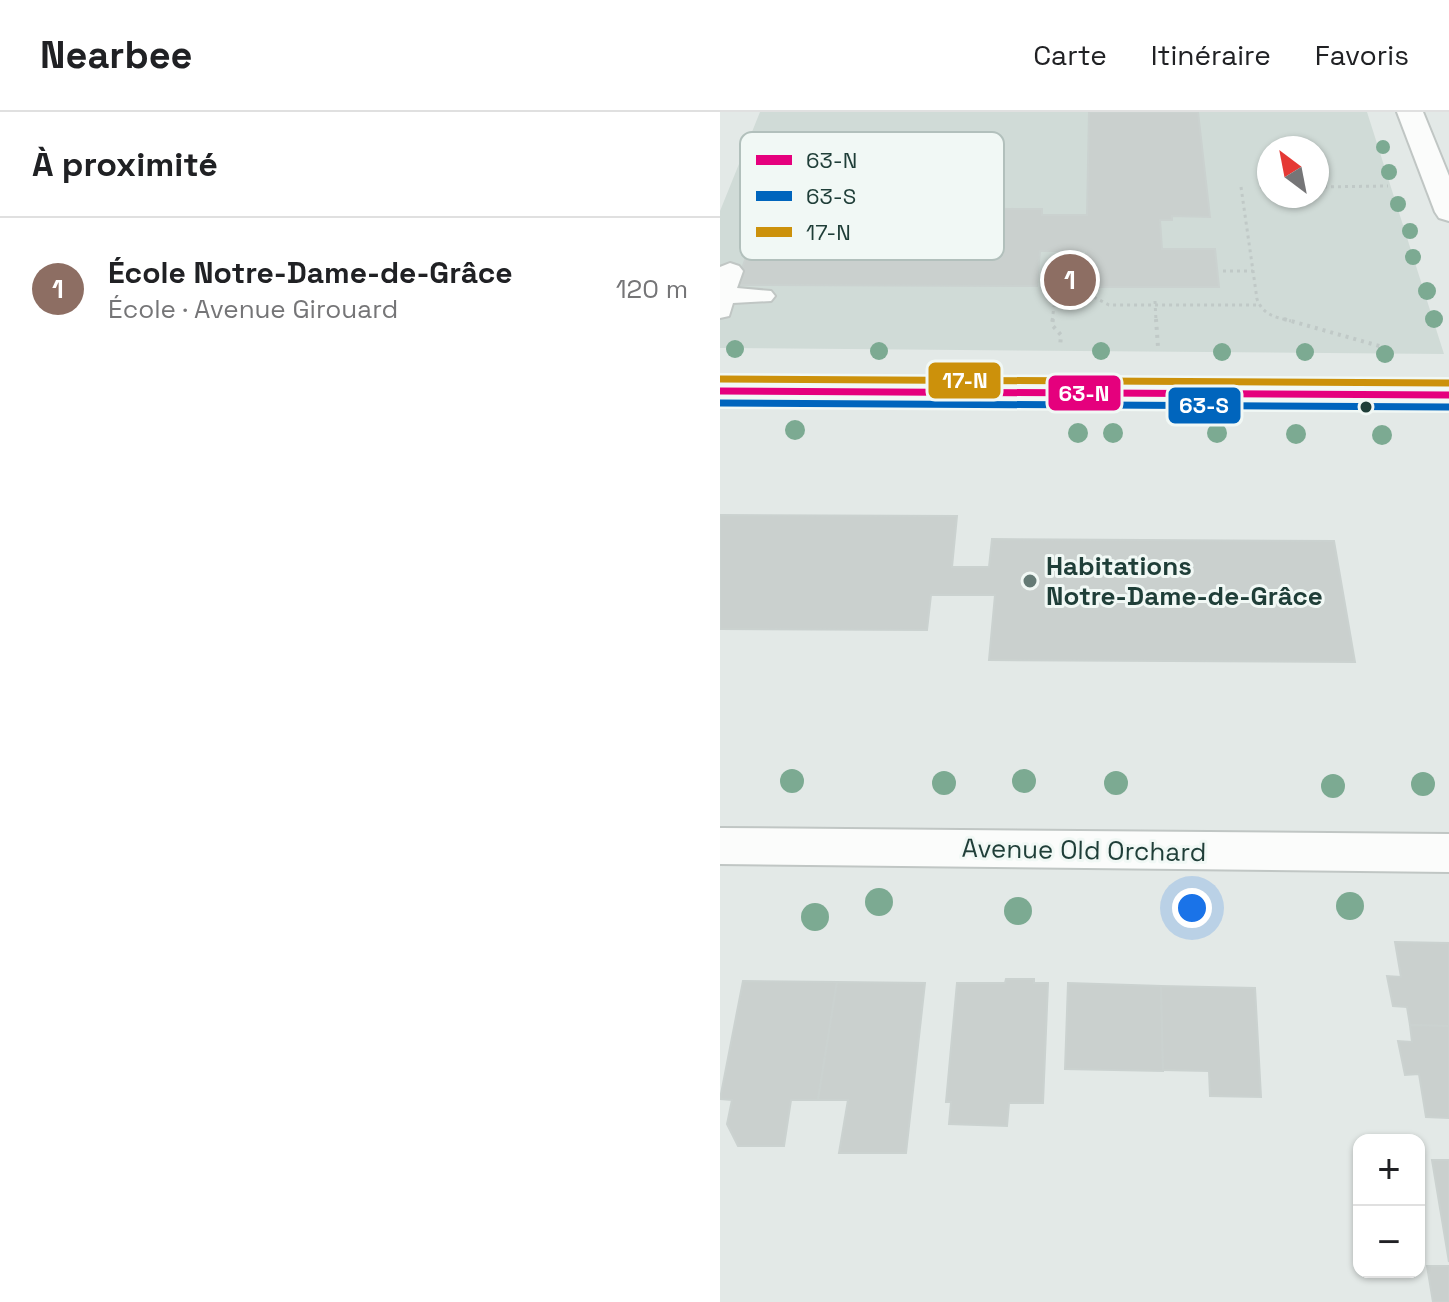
<!DOCTYPE html>
<html lang="fr">
<meta charset="utf-8">
<style>
body{margin:0;font-family:"Space Grotesk",sans-serif;background:#f2f2f2;color:#202124}
.controls{position:absolute;right:24px;bottom:24px;display:grid;overflow:hidden;border-radius:16px;box-shadow:0 2px 6px #0004}
.controls button{width:72px;height:72px;display:grid;place-items:center;padding:0;border:0;border-bottom:2px solid #e0e0e0;background:#fff;color:#202124;font:40px sans-serif}
.compass{position:absolute;left:537px;top:24px;width:72px;height:72px;border-radius:50%;background:#fff;box-shadow:0 2px 6px #0004;rotate:328deg}
.you{position:absolute;left:472px;top:796px;width:28px;height:28px;margin:-20px;border:6px solid #fff;border-radius:50%;background:#1a73e8;box-shadow:0 0 0 12px #1a73e833}
.badge{display:grid;place-items:center;width:52px;height:52px;border-radius:50%;background:#111827;color:#fff;font-size:26px;font-weight:700}
.pin{position:absolute;translate:-50% -50%;border:4px solid #fff;box-shadow:0 2px 8px #0006}
.list{margin:0;padding:0;list-style:none}
h2{display:flex;justify-content:space-between;align-items:center;height:104px;margin:0;padding:0 32px;font-size:34px}
h2 small{font-size:26px;font-weight:400;color:#757577}
.list li{display:grid;grid-template-columns:52px 1fr auto;gap:24px;align-items:center;box-sizing:border-box;height:144px;padding:0 32px;border-top:2px solid #e0e0e0}
.list b{display:block;font-size:30px;white-space:nowrap}
.list p{margin:0;font-size:26px;white-space:nowrap;color:#757577}
.list em{font-size:26px;font-style:normal;color:#757577}
.map{position:relative;flex:none;width:729px;height:1190px;overflow:hidden}
header{display:flex;align-items:center;gap:48px;box-sizing:border-box;height:112px;padding:0 40px;background:#fff;border-bottom:2px solid #e0e0e0}
header strong{font-size:38px}
nav{display:flex;gap:44px;margin-inline-start:auto;font-size:28px}
main{display:flex}
aside{flex:1;background:#fff}
.map>svg:first-child{display:block}
</style>
<header>
<strong>Nearbee</strong>
<nav><a>Carte</a><a>Itinéraire</a><a>Favoris</a></nav>
</header>
<main>
<aside>
<h2>À proximité<small></small></h2>
<ul class="list">
<li><span class="badge" style="background:#8d6e63">1</span><div><b>École Notre-Dame-de-Grâce</b><p>École · Avenue Girouard</p></div><em>120 m</em></li>
</ul>
</aside>
<div class="map">
<svg width="729" height="1190" viewBox="0 0 729 1190">
<rect width="100%" height="100%" fill="#e3e9e7"/>
<!-- built -->
<path fill="#d0dbd7" fill-rule="evenodd" d="M 40,0 L 647,0 L 724,242 L 0,236 L 0,99 ZM 549,36 L 597,36 L 597,84 L 549,84 Z"/>
<!-- building -->
<g fill="#cad0ce" stroke="#cbd2d0" stroke-width="2">
<path d="M 369,0 L 478,0 L 490,105 L 452,104 L 452,108 L 440,108 L 442,137 L 495,137 L 499,175 L 366,175 L 366,139 L 320,139 L 317,174 L 16,173 L 44,96 L 322,97 L 322,103 L 367,103 Z"/>
<path d="M 0,403 L 237,404 L 232,455 L 269,455 L 272,427 L 614,429 L 635,550 L 269,548 L 275,483 L 211,483 L 207,518 L 0,517 Z"/>
<path d="M 675,830 L 729,831 L 729,914 L 690,913 L 687,895 L 673,894 L 667,864 L 681,865 Z"/>
<path d="M 286,867 L 314,867 L 314,871 L 328,871 L 323,991 L 289,991 L 287,1014 L 229,1012 L 231,990 L 226,990 L 237,871 L 285,871 Z"/>
<path d="M 23,869 L 117,870 L 98,988 L 71,988 L 64,1034 L 18,1034 L 7,1012 L 12,988 L 0,987 Z"/>
<path d="M 117,870 L 205,871 L 186,1041 L 119,1041 L 128,988 L 98,988 Z"/>
<path d="M 348,871 L 441,874 L 443,959 L 345,957 Z"/>
<path d="M 441,874 L 535,876 L 541,985 L 490,984 L 489,959 L 443,958 Z"/>
<path d="M 690,913 L 729,914 L 729,1006 L 706,1005 L 699,962 L 685,963 L 678,929 L 692,930 Z"/>
<path d="M 712,1048 L 729,1048 L 729,1150 Z"/>
<path d="M 707,1154 L 729,1154 L 729,1190 L 713,1190 Z"/>
</g>
<g fill="none" stroke-linecap="round" stroke-linejoin="round">
<defs>
<path id="service" d="M 10,151 L 19,154 L 23,159 L 17,176 L 51,179 L 55,184 L 51,189 L 13,191 L 9,204 L 0,206 L 0,155 Z"/>
<g id="minor">
<path d="M 677,0 L 703,0 L 729,64 L 729,109 L 719,106 L 715,100 Z"/>
<path d="M 0,716 L 729,722 L 729,760 L 0,752 Z"/>
</g>
<path id="tertiary" d="M 0,269 L 729,273 L 729,293 L 0,289 Z"/>
</defs>
<!-- service casing -->
<use href="#service" stroke="#c0c6c4" stroke-width="4"/>
<!-- minor casing -->
<use href="#minor" stroke="#c0c6c4" stroke-width="4"/>
<!-- tertiary casing -->
<use href="#tertiary" stroke="#c0c6c4" stroke-width="4"/>
<!-- path-far1 -->
<g stroke="#c0c9c7" stroke-width="3" stroke-dasharray="3 4" stroke-linecap="butt">
<path d="M 521,75 L 537,187 C 543,203 555,205 571,209"/>
<path d="M 540,75 L 549,75"/>
<path d="M 597,75 L 668,74"/>
<path d="M 503,159 L 533,159"/>
<path d="M 435,189 L 436,209"/>
<path d="M 332,209 L 338,166 L 362,167 L 366,181 L 389,193 L 540,193"/>
</g>
<!-- path -->
<g stroke="#c0c9c7" stroke-width="4" stroke-dasharray="3 5" stroke-linecap="butt">
<path d="M 333,207 L 332,213 L 341,223 L 340,235"/>
<path d="M 436,207 L 438,235"/>
<path d="M 564,207 L 670,237"/>
</g>
<!-- service -->
<use href="#service" fill="#fbfcfb" fill-rule="evenodd"/>
<!-- minor -->
<use href="#minor" fill="#fbfcfb" fill-rule="evenodd"/>
<!-- tertiary -->
<use href="#tertiary" fill="#fbfcfb" fill-rule="evenodd"/>
<defs>
<path id="bus-1" d="M 0,279 L 729,283"/>
<path id="bus-2" d="M 0,291 L 729,295"/>
<path id="bus-3" d="M 0,267 L 729,271"/>
</defs>
<!-- bus-1 casing -->
<use href="#bus-1" stroke="#f1f8f5" stroke-width="12"/>
<!-- bus-2 casing -->
<use href="#bus-2" stroke="#f1f8f5" stroke-width="12"/>
<!-- bus-3 casing -->
<use href="#bus-3" stroke="#f1f8f5" stroke-width="12"/>
<!-- bus-1 -->
<use href="#bus-1" stroke="#e5007d" stroke-width="7"/>
<!-- bus-2 -->
<use href="#bus-2" stroke="#0065bd" stroke-width="7"/>
<!-- bus-3 -->
<use href="#bus-3" stroke="#cc910b" stroke-width="7"/>
</g>
<!-- trees -->
<g fill="#7caa92">
<circle cx="663" cy="35" r="7"/>
<circle cx="669" cy="60" r="8"/>
<circle cx="678" cy="92" r="8"/>
<circle cx="690" cy="119" r="8"/>
<circle cx="693" cy="145" r="8"/>
<circle cx="707" cy="179" r="9"/>
<circle cx="714" cy="207" r="9"/>
<circle cx="15" cy="237" r="9"/>
<circle cx="159" cy="239" r="9"/>
<circle cx="381" cy="239" r="9"/>
<circle cx="502" cy="240" r="9"/>
<circle cx="585" cy="240" r="9"/>
<circle cx="665" cy="242" r="9"/>
<circle cx="75" cy="318" r="10"/>
<circle cx="358" cy="321" r="10"/>
<circle cx="393" cy="321" r="10"/>
<circle cx="497" cy="321" r="10"/>
<circle cx="576" cy="322" r="10"/>
<circle cx="662" cy="323" r="10"/>
<circle cx="72" cy="669" r="12"/>
<circle cx="304" cy="669" r="12"/>
<circle cx="224" cy="671" r="12"/>
<circle cx="396" cy="671" r="12"/>
<circle cx="703" cy="672" r="12"/>
<circle cx="613" cy="674" r="12"/>
<circle cx="159" cy="790" r="14"/>
<circle cx="630" cy="794" r="14"/>
<circle cx="470" cy="796" r="14"/>
<circle cx="298" cy="799" r="14"/>
<circle cx="95" cy="805" r="14"/>
</g>
<!-- markers -->
<circle fill="#1f3e38" stroke="#f1f8f5" stroke-width="3" cx="646" cy="295" r="7"/>
<circle fill="#647a75" stroke="#f1f8f5" stroke-width="3" cx="310" cy="469" r="8"/>
<g text-anchor="middle" stroke-width="6" stroke-linejoin="round" paint-order="stroke">
<!-- poi labels -->
<g font-size="26" font-weight="bold" fill="#1f3e38" stroke="#f1f8f5" text-anchor="start">
<text x="326" y="463">Habitations<tspan x="326" dy="30">Notre-Dame-de-Grâce</tspan></text>
</g>
<!-- street labels -->
<g font-size="26" fill="#1f3e38" stroke="#f1f8f5">
<text transform="translate(364 738) rotate(1)" y="9">Avenue Old Orchard</text>
</g>
</g>
<!-- legend -->
<rect x="20" y="20" width="264" height="128" rx="12" fill="#f1f8f5" stroke="#b2c0bc" stroke-width="2"/>
<rect x="36" y="43" width="36" height="10" fill="#e5007d"/>
<rect x="36" y="79" width="36" height="10" fill="#0065bd"/>
<rect x="36" y="115" width="36" height="10" fill="#cc910b"/>
<g font-size="22" fill="#1f3e38">
<text x="86" y="56">63-N</text>
<text x="86" y="92">63-S</text>
<text x="86" y="128">17-N</text>
</g>
<g stroke="#f1f8f5" stroke-width="3">
<rect x="207" y="249" width="75" height="39" rx="8" fill="#cc910b"/>
<rect x="327" y="262" width="75" height="38" rx="8" fill="#e5007d"/>
<rect x="447" y="274" width="75" height="39" rx="8" fill="#0065bd"/>
</g>
<g font-size="22" text-anchor="middle" font-weight="bold" fill="#fff">
<text x="245" y="276">17-N</text>
<text x="364" y="289">63-N</text>
<text x="484" y="301">63-S</text>
</g>
</svg>
<div class="controls">
<button>+</button>
<button>−</button>
</div>
<svg class="compass" viewBox="-18 -18 36 36"><path d="M0-13l5 13h-10z" fill="#e53935"/><path d="M0 13l5-13h-10z" fill="#757577"/></svg>
<div class="you"></div>
<div class="pin badge" style="left:350px;top:168px;background:#8d6e63">1</div>
</div>
</main>
